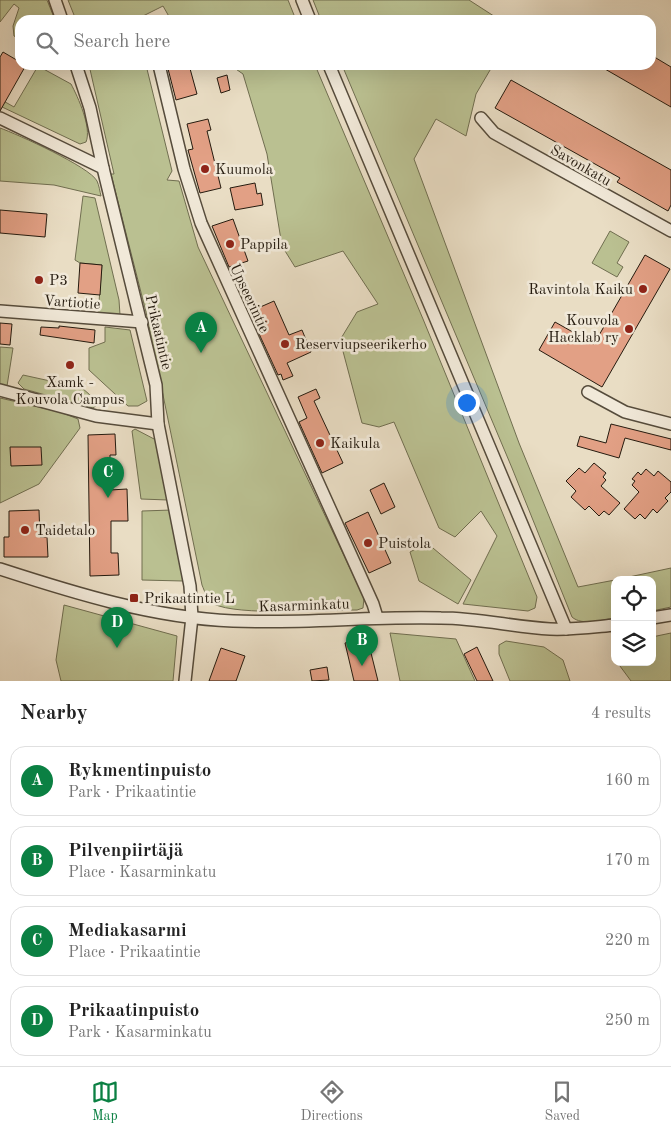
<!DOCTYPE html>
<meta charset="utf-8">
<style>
body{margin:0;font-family:"Old Standard TT",serif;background:#f6f6f6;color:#222}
.controls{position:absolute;right:15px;bottom:15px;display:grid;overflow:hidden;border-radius:10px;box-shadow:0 5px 20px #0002}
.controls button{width:45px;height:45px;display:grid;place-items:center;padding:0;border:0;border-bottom:1px solid #e0e0e0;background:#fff;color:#222;font:25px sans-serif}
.you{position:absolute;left:466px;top:402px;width:18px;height:18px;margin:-12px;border:4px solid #fff;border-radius:50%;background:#1a73e8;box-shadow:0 0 0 8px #1a73e833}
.badge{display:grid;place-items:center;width:32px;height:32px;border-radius:50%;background:#0b8043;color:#fff;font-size:16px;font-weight:700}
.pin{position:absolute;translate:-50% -41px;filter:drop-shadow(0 1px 2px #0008)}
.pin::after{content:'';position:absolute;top:26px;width:18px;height:15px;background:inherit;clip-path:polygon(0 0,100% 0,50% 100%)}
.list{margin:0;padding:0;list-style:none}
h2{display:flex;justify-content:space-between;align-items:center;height:65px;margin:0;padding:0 20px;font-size:21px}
h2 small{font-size:16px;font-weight:400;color:#767676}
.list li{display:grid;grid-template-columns:32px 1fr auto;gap:15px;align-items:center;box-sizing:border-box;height:70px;margin:0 10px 10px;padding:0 10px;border:1px solid #e0e0e0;border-radius:15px}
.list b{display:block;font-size:19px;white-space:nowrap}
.list p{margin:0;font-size:16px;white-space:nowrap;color:#767676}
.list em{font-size:16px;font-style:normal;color:#767676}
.icon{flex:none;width:28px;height:28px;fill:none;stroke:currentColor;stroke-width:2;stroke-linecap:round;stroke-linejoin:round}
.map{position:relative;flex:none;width:671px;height:681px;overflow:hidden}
.search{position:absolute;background:#fff;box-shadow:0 5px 20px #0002;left:15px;right:15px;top:15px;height:55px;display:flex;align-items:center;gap:12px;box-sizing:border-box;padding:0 18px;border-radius:15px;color:#767676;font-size:19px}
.sheet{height:385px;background:#fff}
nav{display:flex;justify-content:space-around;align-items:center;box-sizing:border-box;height:70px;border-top:1px solid #e0e0e0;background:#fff;font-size:14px;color:#767676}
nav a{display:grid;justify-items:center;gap:2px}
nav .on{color:#0b8043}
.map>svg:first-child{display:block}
</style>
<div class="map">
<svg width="671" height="681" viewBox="0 0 671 681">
<rect width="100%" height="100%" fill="#e9ddc4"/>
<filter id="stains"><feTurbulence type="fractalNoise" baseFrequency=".004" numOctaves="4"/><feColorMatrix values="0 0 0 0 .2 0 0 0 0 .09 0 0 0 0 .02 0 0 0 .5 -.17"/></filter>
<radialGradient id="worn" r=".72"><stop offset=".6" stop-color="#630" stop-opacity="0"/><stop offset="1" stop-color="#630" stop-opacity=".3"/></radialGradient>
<!-- green -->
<g fill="#bac091" stroke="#706e50">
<path d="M 0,0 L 47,0 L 55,20 L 20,20 L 20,39 L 14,36 L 13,26 L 19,8 L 14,4 L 0,22 Z"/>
<path d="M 68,0 L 288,0 L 296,20 L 171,20 L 163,6 L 135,20 L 76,20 Z"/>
<path d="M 313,0 L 469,0 L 500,20 L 321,20 Z"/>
<path d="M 89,65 L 146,65 L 172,171 L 167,180 L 179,181 L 198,247 L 364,598 L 363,608 L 357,610 C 327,610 237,616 214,604 C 207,600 205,592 202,585 L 146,312 L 111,174 L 114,174 Z"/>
<path d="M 230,65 L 315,65 L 423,319 L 537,597 L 535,608 L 528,611 L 463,604 L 497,536 L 481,511 L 455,537 L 439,528 L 394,422 L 379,427 L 362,423 L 340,340 L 357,312 L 378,304 L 343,251 L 295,267 L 282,246 L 267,154 L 243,74 Z"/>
<path d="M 342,65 L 493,65 L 476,94 L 466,136 L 436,119 L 414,159 L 519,443 L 578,587 L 615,580 L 615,618 C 602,620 582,626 572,617 L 512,468 Z"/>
<path d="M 38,66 L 71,84 C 78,97 92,128 86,142 L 80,144 L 0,106 L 0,99 L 14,107 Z"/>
<path d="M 0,128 C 17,134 90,167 97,181 C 99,185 100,192 101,196 L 54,185 L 0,181 Z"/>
<path d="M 83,196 L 95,198 L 119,300 L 120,315 L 98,314 L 102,265 L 80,263 L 75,260 Z"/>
<path d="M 610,231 L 629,242 L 617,263 L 623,267 L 617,277 L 592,263 Z"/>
<path d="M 105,327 L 130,330 L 147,401 L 138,406 L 128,406 L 89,370 L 89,348 L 105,342 Z"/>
<path d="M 0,347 L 13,348 L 7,386 L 0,384 Z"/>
<path d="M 23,375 L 82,388 L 97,401 L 97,405 L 93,408 L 24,389 L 18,383 Z"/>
<path d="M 0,398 L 60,412 L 78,419 L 80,428 L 39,484 L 0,503 Z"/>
<path d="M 135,429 L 156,440 L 168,500 L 141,499 L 132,431 Z"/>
<path d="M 172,510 L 183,581 L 142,580 L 142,511 Z"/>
<path d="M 427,543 L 471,580 L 458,604 L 419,581 L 410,552 Z"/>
<path d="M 671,568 L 671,607 L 652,611 L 652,580 L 615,580 Z"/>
<path d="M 64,605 L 177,636 L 173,681 L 61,681 L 56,660 Z"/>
<path d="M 390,633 L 456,639 L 475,681 L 400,681 Z"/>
<path d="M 671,633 L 671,681 L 631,681 L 617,662 L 652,662 L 652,637 Z"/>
<path d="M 506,641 L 544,647 L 563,660 L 570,681 L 510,681 L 499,654 L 499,645 Z"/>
</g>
<!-- building -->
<g fill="#e2a085" stroke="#251b0f">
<path d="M 3,52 L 20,62 L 20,65 L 26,65 L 0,111 L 0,57 Z"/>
<path d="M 651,55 L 671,67 L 671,107 L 598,65 L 651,65 Z"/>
<path d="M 167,65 L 189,65 L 197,94 L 176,100 Z"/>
<path d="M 227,75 L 230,90 L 221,93 L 217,78 Z"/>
<path d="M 511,80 L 671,170 L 671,205 L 668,211 L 617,182 L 620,178 L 495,108 Z"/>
<path d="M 208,119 L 211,130 L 207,131 L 221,188 L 200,193 L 188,150 L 193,149 L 187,124 Z"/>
<path d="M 255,183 L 257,194 L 261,193 L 263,205 L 235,210 L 230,188 Z"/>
<path d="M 0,210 L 47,214 L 45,237 L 0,233 Z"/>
<path d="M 233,219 L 248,261 L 229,267 L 212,226 Z"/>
<path d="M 645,255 L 670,269 L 602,387 L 539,350 L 555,322 L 594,344 Z"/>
<path d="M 80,263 L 102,265 L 100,295 L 78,293 Z"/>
<path d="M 274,301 L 289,335 L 302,330 L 311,352 L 287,363 L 293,376 L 283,380 L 281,374 L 278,375 L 249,312 Z"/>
<path d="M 0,323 L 12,324 L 10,345 L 0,344 Z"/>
<path d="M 59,326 L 95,330 L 94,343 L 40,335 L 41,327 L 59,328 Z"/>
<path d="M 316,389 L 320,398 L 314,401 L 343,463 L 322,473 L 299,422 L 307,418 L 298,397 Z"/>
<path d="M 611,424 L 671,439 L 671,450 L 625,438 L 619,458 L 577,446 L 580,436 L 606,443 Z"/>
<path d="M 115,434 L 116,455 L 110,455 L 110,490 L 127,489 L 128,521 L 111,521 L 111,553 L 118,553 L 119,575 L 90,576 L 88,435 Z"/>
<path d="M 10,447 L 41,447 L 42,465 L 11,466 Z"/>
<path d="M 594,463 L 606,473 L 603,477 L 606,480 L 601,486 L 620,503 L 609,515 L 604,511 L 599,516 L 589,506 L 585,510 L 571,497 L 576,491 L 566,481 L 579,468 L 585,473 Z"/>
<path d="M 646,469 L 654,476 L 658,471 L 671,482 L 671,492 L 665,498 L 668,501 L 657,513 L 653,509 L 645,519 L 640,514 L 635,519 L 624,509 L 639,492 L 632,485 L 635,481 L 632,479 L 638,472 L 641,475 Z"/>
<path d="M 384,483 L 395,507 L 381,514 L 370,490 Z"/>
<path d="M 39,510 L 40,537 L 47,537 L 48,557 L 4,557 L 4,537 L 9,537 L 9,511 Z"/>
<path d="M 368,512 L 391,563 L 369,573 L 345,523 Z"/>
<path d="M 367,637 L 378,681 L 354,681 L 345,643 Z"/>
<path d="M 477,647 L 493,681 L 477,681 L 464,654 Z"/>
<path d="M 221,648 L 245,656 L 236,681 L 209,681 Z"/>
<path d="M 327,667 L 329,680 L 312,681 L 310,670 Z"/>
</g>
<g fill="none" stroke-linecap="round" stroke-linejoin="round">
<defs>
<g id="minor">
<path d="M 55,0 L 62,20"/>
<path d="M 302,0 L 310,20"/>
<path d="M 76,65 L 90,108 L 103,168"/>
<path d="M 159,65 L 184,169 L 201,223 L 373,604 L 377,617"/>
<path d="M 329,65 L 566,629"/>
<path d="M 0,118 L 103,168 L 156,385 L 158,424 L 190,586 L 192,617 L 185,681"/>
<path d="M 481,118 L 494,133 L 671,231"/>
<path d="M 0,311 L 142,322"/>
<path d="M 0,390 L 96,416 L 158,424"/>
<path d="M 588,392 L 625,412 L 671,424"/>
<path d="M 0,569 C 74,593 154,618 233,621 C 302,624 372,616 441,618 C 478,618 514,627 550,629 C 572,630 593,627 615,625"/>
<path d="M 652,618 L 671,615"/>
</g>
</defs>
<!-- minor casing -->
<use href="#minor" stroke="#564c3c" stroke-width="14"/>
<!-- minor -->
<use href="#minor" stroke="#f1e9d9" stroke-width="11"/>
</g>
<!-- markers -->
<g fill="#8f2418" stroke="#f1e9d9" stroke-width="2">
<circle cx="205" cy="169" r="5"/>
<circle cx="230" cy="244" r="5"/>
<circle cx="39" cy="280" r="5"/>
<circle cx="643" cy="289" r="5"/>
<circle cx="629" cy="329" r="5"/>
<circle cx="285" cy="344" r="5"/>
<circle cx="70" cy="365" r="5"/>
<circle cx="320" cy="443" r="5"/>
<circle cx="25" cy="530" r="5"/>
<circle cx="368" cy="543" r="5"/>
<rect x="129" y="593" width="10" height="10" rx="2.5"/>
</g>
<g text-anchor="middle" stroke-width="5" stroke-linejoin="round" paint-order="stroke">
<!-- street labels -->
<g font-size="15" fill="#251b0f" stroke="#f1e9d9">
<text transform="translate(581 165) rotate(30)" y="5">Savonkatu</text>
<text transform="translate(250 298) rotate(65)" y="5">Upseerintie</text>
<text transform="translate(72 302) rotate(4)" y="5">Vartiotie</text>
<text transform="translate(159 332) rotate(77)" y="5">Prikaatintie</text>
<text transform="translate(304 605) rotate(-2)" y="5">Kasarminkatu</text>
</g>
<!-- poi labels -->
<g font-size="15" fill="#251b0f" stroke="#f1e9d9" text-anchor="start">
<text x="215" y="174">Kuumola</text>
<text x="240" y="249">Pappila</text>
<text x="49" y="285">P3</text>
<text x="633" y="294" text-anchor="end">Ravintola Kaiku</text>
<text x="619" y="325" text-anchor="end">Kouvola<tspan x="619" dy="17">Hacklab ry</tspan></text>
<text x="295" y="349">Reserviupseerikerho</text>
<text x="70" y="387" text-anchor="middle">Xamk -<tspan x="70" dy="17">Kouvola Campus</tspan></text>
<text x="330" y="448">Kaikula</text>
<text x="35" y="535">Taidetalo</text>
<text x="378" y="548">Puistola</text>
<text x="144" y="603">Prikaatintie L</text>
</g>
</g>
<rect width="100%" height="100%" filter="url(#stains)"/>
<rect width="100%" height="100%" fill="url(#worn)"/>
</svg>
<div class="controls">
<button><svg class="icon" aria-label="locate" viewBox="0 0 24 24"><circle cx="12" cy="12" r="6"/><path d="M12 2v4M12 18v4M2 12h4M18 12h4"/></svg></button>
<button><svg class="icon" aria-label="layers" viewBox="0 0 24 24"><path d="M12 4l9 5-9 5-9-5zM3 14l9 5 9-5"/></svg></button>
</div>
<div class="you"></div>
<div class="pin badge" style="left:201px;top:353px">A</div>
<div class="pin badge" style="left:362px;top:666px">B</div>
<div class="pin badge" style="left:108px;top:498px">C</div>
<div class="pin badge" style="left:117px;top:648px">D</div>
<div class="search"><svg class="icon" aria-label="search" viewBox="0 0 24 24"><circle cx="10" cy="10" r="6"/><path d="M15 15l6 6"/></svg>Search here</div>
</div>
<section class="sheet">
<h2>Nearby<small>4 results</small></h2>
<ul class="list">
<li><span class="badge">A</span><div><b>Rykmentinpuisto</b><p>Park · Prikaatintie</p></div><em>160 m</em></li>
<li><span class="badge">B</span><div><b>Pilvenpiirtäjä</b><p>Place · Kasarminkatu</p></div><em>170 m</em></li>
<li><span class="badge">C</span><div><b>Mediakasarmi</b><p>Place · Prikaatintie</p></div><em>220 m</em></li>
<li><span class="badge">D</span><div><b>Prikaatinpuisto</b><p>Park · Kasarminkatu</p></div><em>250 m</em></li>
</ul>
</section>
<nav>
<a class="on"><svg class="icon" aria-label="map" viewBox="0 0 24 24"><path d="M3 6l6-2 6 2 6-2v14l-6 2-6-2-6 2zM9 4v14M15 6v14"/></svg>Map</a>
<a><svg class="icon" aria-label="directions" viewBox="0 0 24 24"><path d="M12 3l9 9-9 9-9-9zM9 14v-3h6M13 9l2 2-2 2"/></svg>Directions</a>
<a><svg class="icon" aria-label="saved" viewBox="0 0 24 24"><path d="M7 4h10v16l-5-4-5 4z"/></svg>Saved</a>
</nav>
